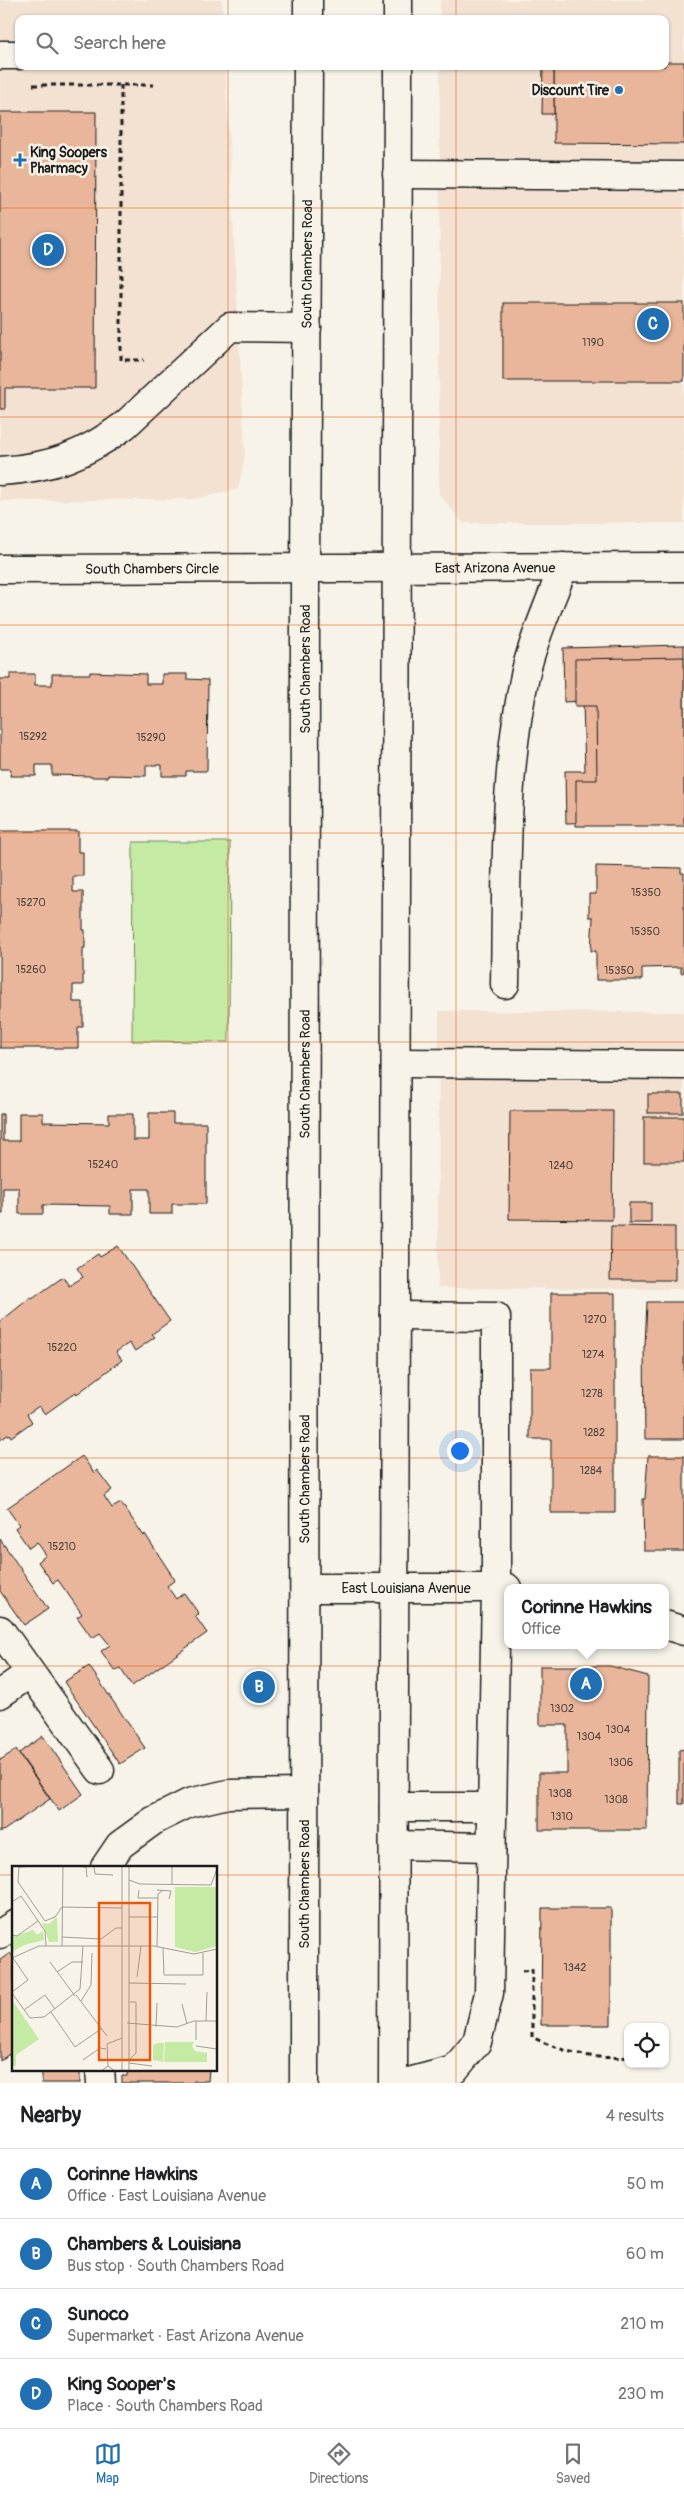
<!DOCTYPE html>
<meta charset="utf-8">
<style>
body{margin:0;font-family:Pangolin,sans-serif;background:#f6f6f6;color:#202124}
.controls{position:absolute;right:15px;bottom:15px;display:grid;overflow:hidden;border-radius:10px;box-shadow:0 1px 4px #0004}
.controls button{width:45px;height:45px;display:grid;place-items:center;padding:0;border:0;border-bottom:1px solid #e0e0e0;background:#fff;color:#202124;font:25px sans-serif}
.you{position:absolute;left:459px;top:1450px;width:18px;height:18px;margin:-12px;border:4px solid #fff;border-radius:50%;background:#1a73e8;box-shadow:0 0 0 8px #1a73e833}
.badge{display:grid;place-items:center;width:32px;height:32px;border-radius:50%;background:#1f6fb2;color:#fff;font-size:16px;font-weight:700}
.pin{position:absolute;translate:-50% -50%;border:2px solid #fff;box-shadow:0 1px 5px #0006}
.popup{position:absolute;left:504px;top:1584px;width:165px;height:65px;box-sizing:border-box;display:grid;place-content:center;border-radius:10px;background:#fff;filter:drop-shadow(0 1px 4px #0005);font-size:16px;white-space:nowrap;color:#757577}
.popup b{font-size:19px;color:#202124}
.popup::after{content:'';position:absolute;left:50%;top:100%;margin-left:-10px;border:10px solid transparent;border-top-color:#fff}
.list{margin:0;padding:0;list-style:none}
h2{display:flex;justify-content:space-between;align-items:center;height:65px;margin:0;padding:0 20px;font-size:21px}
h2 small{font-size:16px;font-weight:400;color:#757577}
.list li{display:grid;grid-template-columns:32px 1fr auto;gap:15px;align-items:center;box-sizing:border-box;height:70px;padding:0 20px;border-top:1px solid #e0e0e0}
.list b{display:block;font-size:19px;white-space:nowrap}
.list p{margin:0;font-size:16px;white-space:nowrap;color:#757577}
.list em{font-size:16px;font-style:normal;color:#757577}
.icon{flex:none;width:28px;height:28px;fill:none;stroke:currentColor;stroke-width:2;stroke-linecap:round;stroke-linejoin:round}
.map{position:relative;flex:none;width:684px;height:2083px;overflow:hidden}
.search{position:absolute;background:#fff;box-shadow:0 1px 4px #0004;left:15px;right:15px;top:15px;height:55px;display:flex;align-items:center;gap:12px;box-sizing:border-box;padding:0 18px;border-radius:10px;color:#757577;font-size:19px}
.sheet{height:345px;background:#fff}
nav{display:flex;justify-content:space-around;align-items:center;box-sizing:border-box;height:70px;border-top:1px solid #e0e0e0;background:#fff;font-size:14px;color:#757577}
nav a{display:grid;justify-items:center;gap:2px}
nav .on{color:#1f6fb2}
.map>svg:first-child{display:block}
</style>
<div class="map">
<svg width="684" height="2083" viewBox="0 0 684 2083">
<rect width="100%" height="100%" fill="#f7f3e8"/>
<filter id="ink" filterUnits="userSpaceOnUse"><feTurbulence type="fractalNoise" baseFrequency=".02" numOctaves="2"/><feDisplacementMap in="SourceGraphic" scale="10" xChannelSelector="R" yChannelSelector="G"/><feConvolveMatrix kernelMatrix="1 2 1 2 8 2 1 2 1" color-interpolation-filters="sRGB"/></filter>
<g filter="url(#ink)">
<!-- built -->
<g fill="#f3e1d1">
<path d="M 0,0 L 222,0 L 223,19 L 19,19 L 19,66 L 225,66 L 245,455 L 238,489 L 194,499 L 0,501 Z"/>
<path d="M 440,0 L 684,0 L 684,523 L 463,523 L 439,494 L 440,66 L 665,66 L 665,19 L 440,19 Z"/>
<path d="M 439,1011 L 684,1012 L 684,1289 L 438,1288 Z"/>
</g>
<!-- green -->
<path fill="#c5eaa4" stroke="#708360" d="M 133,842 L 230,842 L 229,1042 L 132,1041 Z"/>
<!-- building -->
<g fill="#e9b69b" stroke="#1c1c1c">
<path d="M 665,62 L 684,62 L 684,144 L 554,143 L 554,66 L 665,66 Z"/>
<path d="M 543,66 L 554,66 L 554,114 L 542,114 Z"/>
<path d="M 0,112 L 96,112 L 95,388 L 5,388 L 5,409 L 0,409 Z"/>
<rect x="503" y="303" width="181" height="78"/>
<path d="M 684,645 L 684,820 L 566,823 L 565,771 L 585,771 L 583,701 L 564,702 L 563,648 Z"/>
<path d="M 684,657 L 684,826 L 576,826 L 576,780 L 597,780 L 596,706 L 575,706 L 575,659 Z"/>
<path d="M 90,672 L 146,674 L 146,684 L 162,684 L 162,674 L 187,674 L 187,679 L 208,680 L 207,771 L 186,771 L 186,776 L 162,776 L 162,765 L 146,765 L 146,776 L 108,775 L 108,777 L 90,777 L 90,776 L 52,775 L 52,765 L 36,765 L 36,776 L 10,776 L 11,769 L 0,769 L 0,679 L 10,679 L 10,674 L 35,674 L 35,685 L 52,685 L 52,674 L 90,674 Z"/>
<path d="M 0,831 L 78,831 L 78,852 L 83,852 L 83,876 L 73,876 L 73,892 L 83,892 L 83,930 L 85,930 L 85,948 L 83,948 L 83,985 L 73,985 L 73,1002 L 83,1002 L 83,1027 L 78,1027 L 78,1048 L 0,1048 Z"/>
<path d="M 596,866 L 681,868 L 681,873 L 684,873 L 684,972 L 681,973 L 681,967 L 642,968 L 642,980 L 596,980 L 596,951 L 591,951 L 593,917 L 589,917 L 589,894 L 596,894 Z"/>
<rect x="648" y="1094" width="35" height="19"/>
<path d="M 510,1111 L 613,1111 L 612,1220 L 509,1219 Z"/>
<path d="M 19,1113 L 43,1113 L 43,1122 L 109,1123 L 109,1114 L 133,1114 L 133,1140 L 149,1140 L 149,1113 L 173,1113 L 173,1123 L 206,1123 L 206,1204 L 172,1204 L 172,1214 L 149,1214 L 149,1189 L 133,1189 L 133,1214 L 110,1214 L 110,1206 L 43,1205 L 43,1214 L 19,1214 L 19,1188 L 3,1188 L 3,1214 L 0,1214 L 0,1114 L 3,1114 L 3,1141 L 19,1141 Z"/>
<rect x="644" y="1117" width="40" height="45"/>
<rect x="629" y="1203" width="22" height="20"/>
<path d="M 611,1226 L 675,1227 L 675,1280 L 610,1280 Z"/>
<path d="M 118,1246 L 170,1321 L 152,1334 L 155,1337 L 135,1351 L 129,1343 L 116,1352 L 122,1360 L 77,1394 L 76,1392 L 45,1414 L 39,1406 L 27,1414 L 32,1422 L 11,1437 L 9,1434 L 0,1440 L 0,1322 L 31,1297 L 32,1299 L 63,1277 L 69,1286 L 83,1277 L 77,1268 L 98,1254 L 100,1257 Z"/>
<path d="M 551,1293 L 615,1293 L 615,1513 L 551,1513 L 551,1439 L 530,1439 L 530,1368 L 551,1368 Z"/>
<path d="M 647,1302 L 684,1302 L 684,1439 L 645,1439 L 644,1346 L 645,1346 Z"/>
<path d="M 82,1456 L 94,1473 L 97,1470 L 112,1490 L 104,1496 L 112,1508 L 121,1503 L 144,1536 L 145,1534 L 175,1580 L 167,1586 L 176,1599 L 184,1593 L 199,1614 L 195,1616 L 207,1633 L 132,1686 L 120,1668 L 115,1671 L 101,1651 L 110,1645 L 100,1633 L 92,1638 L 77,1617 L 82,1614 L 58,1580 L 53,1583 L 38,1562 L 46,1555 L 37,1542 L 29,1548 L 15,1528 L 19,1525 L 7,1508 Z"/>
<path d="M 648,1456 L 684,1456 L 684,1551 L 644,1551 L 643,1499 L 645,1499 Z"/>
<path d="M 0,1539 L 48,1609 L 24,1625 L 0,1591 Z"/>
<path d="M 89,1666 L 145,1748 L 120,1764 L 64,1682 Z"/>
<path d="M 540,1666 L 610,1666 L 648,1676 L 647,1830 L 539,1830 L 539,1773 L 567,1773 L 567,1725 L 540,1725 Z"/>
<path d="M 43,1736 L 83,1794 L 59,1811 L 19,1753 Z"/>
<path d="M 684,1749 L 684,1804 L 679,1804 L 679,1750 Z"/>
<path d="M 16,1750 L 50,1799 L 0,1833 L 0,1760 Z"/>
<path d="M 542,1908 L 611,1908 L 611,2025 L 541,2025 Z"/>
<path d="M 10,1953 L 14,1958 L 14,2050 L 0,2061 L 0,1960 Z"/>
<rect x="42" y="2069" width="38" height="14"/>
<path d="M 128,2069 L 209,2069 L 208,2081 L 194,2081 L 193,2083 L 122,2083 L 122,2076 L 127,2076 Z"/>
</g>
<g fill="none" stroke-linecap="round" stroke-linejoin="round">
<defs>
<g id="minor">
<path d="M 0,55 L 19,55"/>
<path d="M 397,174 L 684,176"/>
<path d="M 0,471 C 51,468 85,455 125,425 L 230,327 L 307,328"/>
<path id="s1" d="M 0,569 L 684,567"/>
<path d="M 505,984 C 507,880 503,773 526,671 C 534,636 551,601 563,567"/>
<path d="M 396,1063 L 684,1065"/>
<path d="M 395,1316 L 496,1317 L 496,1587 L 489,1993 L 477,2042 L 454,2070 L 405,2083"/>
<path id="s2" d="M 305,1588 L 507,1588"/>
<path d="M 665,1625 L 684,1631"/>
<path d="M 0,1630 L 100,1770"/>
<path d="M 0,1694 L 30,1673"/>
<path d="M 394,1807 L 490,1807"/>
<path d="M 394,1845 L 490,1847"/>
<path d="M 105,1867 L 120,1845 L 153,1821 L 189,1803 L 228,1794 L 304,1793"/>
<path d="M 0,1934 L 14,1925"/>
<path d="M 100,2069 L 101,2083"/>
</g>
<g id="major">
<path d="M 308,0 L 308,19"/>
<path d="M 398,19 L 398,0"/>
<path id="s3" d="M 304,2083 L 305,567 L 308,66"/>
<path d="M 393,2083 L 398,66"/>
</g>
</defs>
<!-- minor casing -->
<use href="#minor" stroke="#1c1c1c" stroke-width="31"/>
<!-- major casing -->
<use href="#major" stroke="#1c1c1c" stroke-width="31"/>
<!-- path -->
<g stroke="#1c1c1c" stroke-width="3" stroke-dasharray="5 4" stroke-linecap="butt">
<path d="M 33,85 L 154,85"/>
<path d="M 121,85 L 121,360 L 144,360"/>
<path d="M 522,1971 L 532,1970 L 532,2037 C 562,2052 593,2060 628,2057"/>
</g>
<!-- minor -->
<use href="#minor" stroke="#f7f3e8" stroke-width="28"/>
<!-- major -->
<use href="#major" stroke="#f7f3e8" stroke-width="28"/>
</g>
</g>
<!-- grid -->
<path fill="none" stroke="#e8590c" stroke-width="1" stroke-opacity="0.55" d="M 228,0 L 228,19M 456,0 L 456,19M 228,66 L 228,2083M 456,66 L 456,2083M 0,208 L 684,208M 0,417 L 684,417M 0,625 L 684,625M 0,833 L 684,833M 0,1042 L 684,1042M 0,1250 L 684,1250M 0,1458 L 684,1458M 0,1666 L 684,1666M 0,1875 L 14,1875M 216,1875 L 684,1875"/>
<!-- markers -->
<g fill="#1f6fb2" stroke="#f7f3e8" stroke-width="2">
<circle cx="619" cy="90" r="5"/>
<path d="M17.5 152.5h5v5h5v5h-5v5h-5v-5h-5v-5h5z"/>
</g>
<g text-anchor="middle" stroke-width="5" stroke-linejoin="round" paint-order="stroke">
<!-- number labels -->
<g font-size="11" fill="#4f423c">
<text x="593" y="346">1190</text>
<text x="33" y="740">15292</text>
<text x="151" y="741">15290</text>
<text x="646" y="896">15350</text>
<text x="31" y="906">15270</text>
<text x="645" y="935">15350</text>
<text x="31" y="973">15260</text>
<text x="619" y="974">15350</text>
<text x="103" y="1168">15240</text>
<text x="561" y="1169">1240</text>
<text x="595" y="1323">1270</text>
<text x="62" y="1351">15220</text>
<text x="593" y="1358">1274</text>
<text x="592" y="1397">1278</text>
<text x="594" y="1436">1282</text>
<text x="591" y="1474">1284</text>
<text x="62" y="1550">15210</text>
<text x="562" y="1712">1302</text>
<text x="618" y="1733">1304</text>
<text x="589" y="1740">1304</text>
<text x="621" y="1766">1306</text>
<text x="560" y="1797">1308</text>
<text x="616" y="1803">1308</text>
<text x="562" y="1820">1310</text>
<text x="575" y="1971">1342</text>
</g>
<!-- poi labels -->
<g font-size="14" font-weight="bold" fill="#1c1c1c" stroke="#f7f3e8" text-anchor="end">
<text x="609" y="95">Discount Tire</text>
<text x="30" y="157" text-anchor="start">King Soopers<tspan x="30" dy="16">Pharmacy</tspan></text>
</g>
<!-- street labels -->
<g font-size="14" fill="#1c1c1c" stroke="#f7f3e8">
<text dy="5" stroke="none"><textPath href="#s3" startOffset="1819">South Chambers Road</textPath></text>
<text dy="5" stroke="none"><textPath href="#s1" startOffset="495">East Arizona Avenue</textPath></text>
<text dy="5" stroke="none"><textPath href="#s1" startOffset="152">South Chambers Circle</textPath></text>
<text dy="5" stroke="none"><textPath href="#s3" startOffset="1414">South Chambers Road</textPath></text>
<text dy="5" stroke="none"><textPath href="#s3" startOffset="1009">South Chambers Road</textPath></text>
<text dy="5" stroke="none"><textPath href="#s3" startOffset="604">South Chambers Road</textPath></text>
<text dy="5" stroke="none"><textPath href="#s2" startOffset="101">East Louisiana Avenue</textPath></text>
<text dy="5" stroke="none"><textPath href="#s3" startOffset="199">South Chambers Road</textPath></text>
</g>
</g>
<!-- overview -->
<g transform="translate(12 1866)">
<rect width="205" height="205" fill="#f7f3e8"/>
<path d="M 163,21 L 205,21 L 205,80 L 183,86 L 163,81 ZM 45,51 L 46,76 L 37,76 L 30,57 L 37,58 ZM 21,64 L 25,69 L 31,65 L 32,74 L 12,79 L 0,86 L 0,71 ZM 0,134 L 27,173 L 4,189 L 4,200 L 0,200 ZM 153,176 L 182,176 L 180,180 L 183,185 L 194,187 L 195,185 L 195,196 L 152,196 ZM 146,177 L 152,177 L 151,196 L 141,194 L 141,179 Z" fill="#c5eaa4"/>
<path fill="none" stroke="#9f9d96" stroke-width="1" d="M 24,0 L 7,1 L 6,16 L 33,55 L 43,51 L 50,41 L 110,42M 59,0 L 74,1 L 75,11M 160,0 L 160,19M 82,1 L 83,8 L 101,9M 117,14 L 128,18 L 199,19 L 205,3M 127,24 L 126,32 L 146,32M 145,24 L 159,25 L 157,33M 0,36 L 9,30 L 33,65 L 34,80M 117,51 L 146,51M 0,69 L 5,70 L 26,55M 50,71 L 89,73 L 104,62 L 110,62M 50,80 L 51,0M 145,80 L 146,28 L 150,25M 151,82 L 152,109 L 191,109 L 191,87M 0,92 L 27,80 L 142,80 L 182,88 L 205,83M 38,96 L 63,130M 45,106 L 60,96 L 71,96M 125,111 L 129,80M 117,117 L 174,118M 0,126 L 16,114 L 1,92M 0,127 L 18,152 L 32,151 L 68,123 L 71,80M 64,129 L 95,170M 69,135 L 79,119 L 80,87M 170,138 L 175,158M 12,144 L 33,129 L 43,143M 39,146 L 63,181 L 89,163M 194,155 L 195,126M 115,157 L 165,161 L 182,155 L 205,155M 144,161 L 145,137M 184,174 L 184,155M 184,180 L 205,183M 71,194 L 88,182 L 94,183M 117,194 L 124,187 L 124,136 L 117,136M 117,197 L 140,200M 96,200 L 95,178 L 110,172M 89,205 L 96,200 L 103,205M 110,205 L 110,0M 117,205 L 117,0"/>
<path fill="#e8590c" fill-opacity="0.15" stroke="#e8590c" stroke-width="2.5" d="M 87,37 L 138,37 L 138,194 L 87,194 Z"/>
<rect width="205" height="205" fill="none" stroke="#1c1c1c" stroke-width="2.5"/>
</g>
</svg>
<div class="controls">
<button><svg class="icon" aria-label="locate" viewBox="0 0 24 24"><circle cx="12" cy="12" r="6"/><path d="M12 2v4M12 18v4M2 12h4M18 12h4"/></svg></button>
</div>
<div class="you"></div>
<div class="pin badge" style="left:586px;top:1684px">A</div>
<div class="popup"><b>Corinne Hawkins</b>Office</div>
<div class="pin badge" style="left:259px;top:1687px">B</div>
<div class="pin badge" style="left:653px;top:324px">C</div>
<div class="pin badge" style="left:48px;top:250px">D</div>
<div class="search"><svg class="icon" aria-label="search" viewBox="0 0 24 24"><circle cx="10" cy="10" r="6"/><path d="M15 15l6 6"/></svg>Search here</div>
</div>
<section class="sheet">
<h2>Nearby<small>4 results</small></h2>
<ul class="list">
<li><span class="badge">A</span><div><b>Corinne Hawkins</b><p>Office · East Louisiana Avenue</p></div><em>50 m</em></li>
<li><span class="badge">B</span><div><b>Chambers &amp; Louisiana</b><p>Bus stop · South Chambers Road</p></div><em>60 m</em></li>
<li><span class="badge">C</span><div><b>Sunoco</b><p>Supermarket · East Arizona Avenue</p></div><em>210 m</em></li>
<li><span class="badge">D</span><div><b>King Sooper's</b><p>Place · South Chambers Road</p></div><em>230 m</em></li>
</ul>
</section>
<nav>
<a class="on"><svg class="icon" aria-label="map" viewBox="0 0 24 24"><path d="M3 6l6-2 6 2 6-2v14l-6 2-6-2-6 2zM9 4v14M15 6v14"/></svg>Map</a>
<a><svg class="icon" aria-label="directions" viewBox="0 0 24 24"><path d="M12 3l9 9-9 9-9-9zM9 14v-3h6M13 9l2 2-2 2"/></svg>Directions</a>
<a><svg class="icon" aria-label="saved" viewBox="0 0 24 24"><path d="M7 4h10v16l-5-4-5 4z"/></svg>Saved</a>
</nav>
